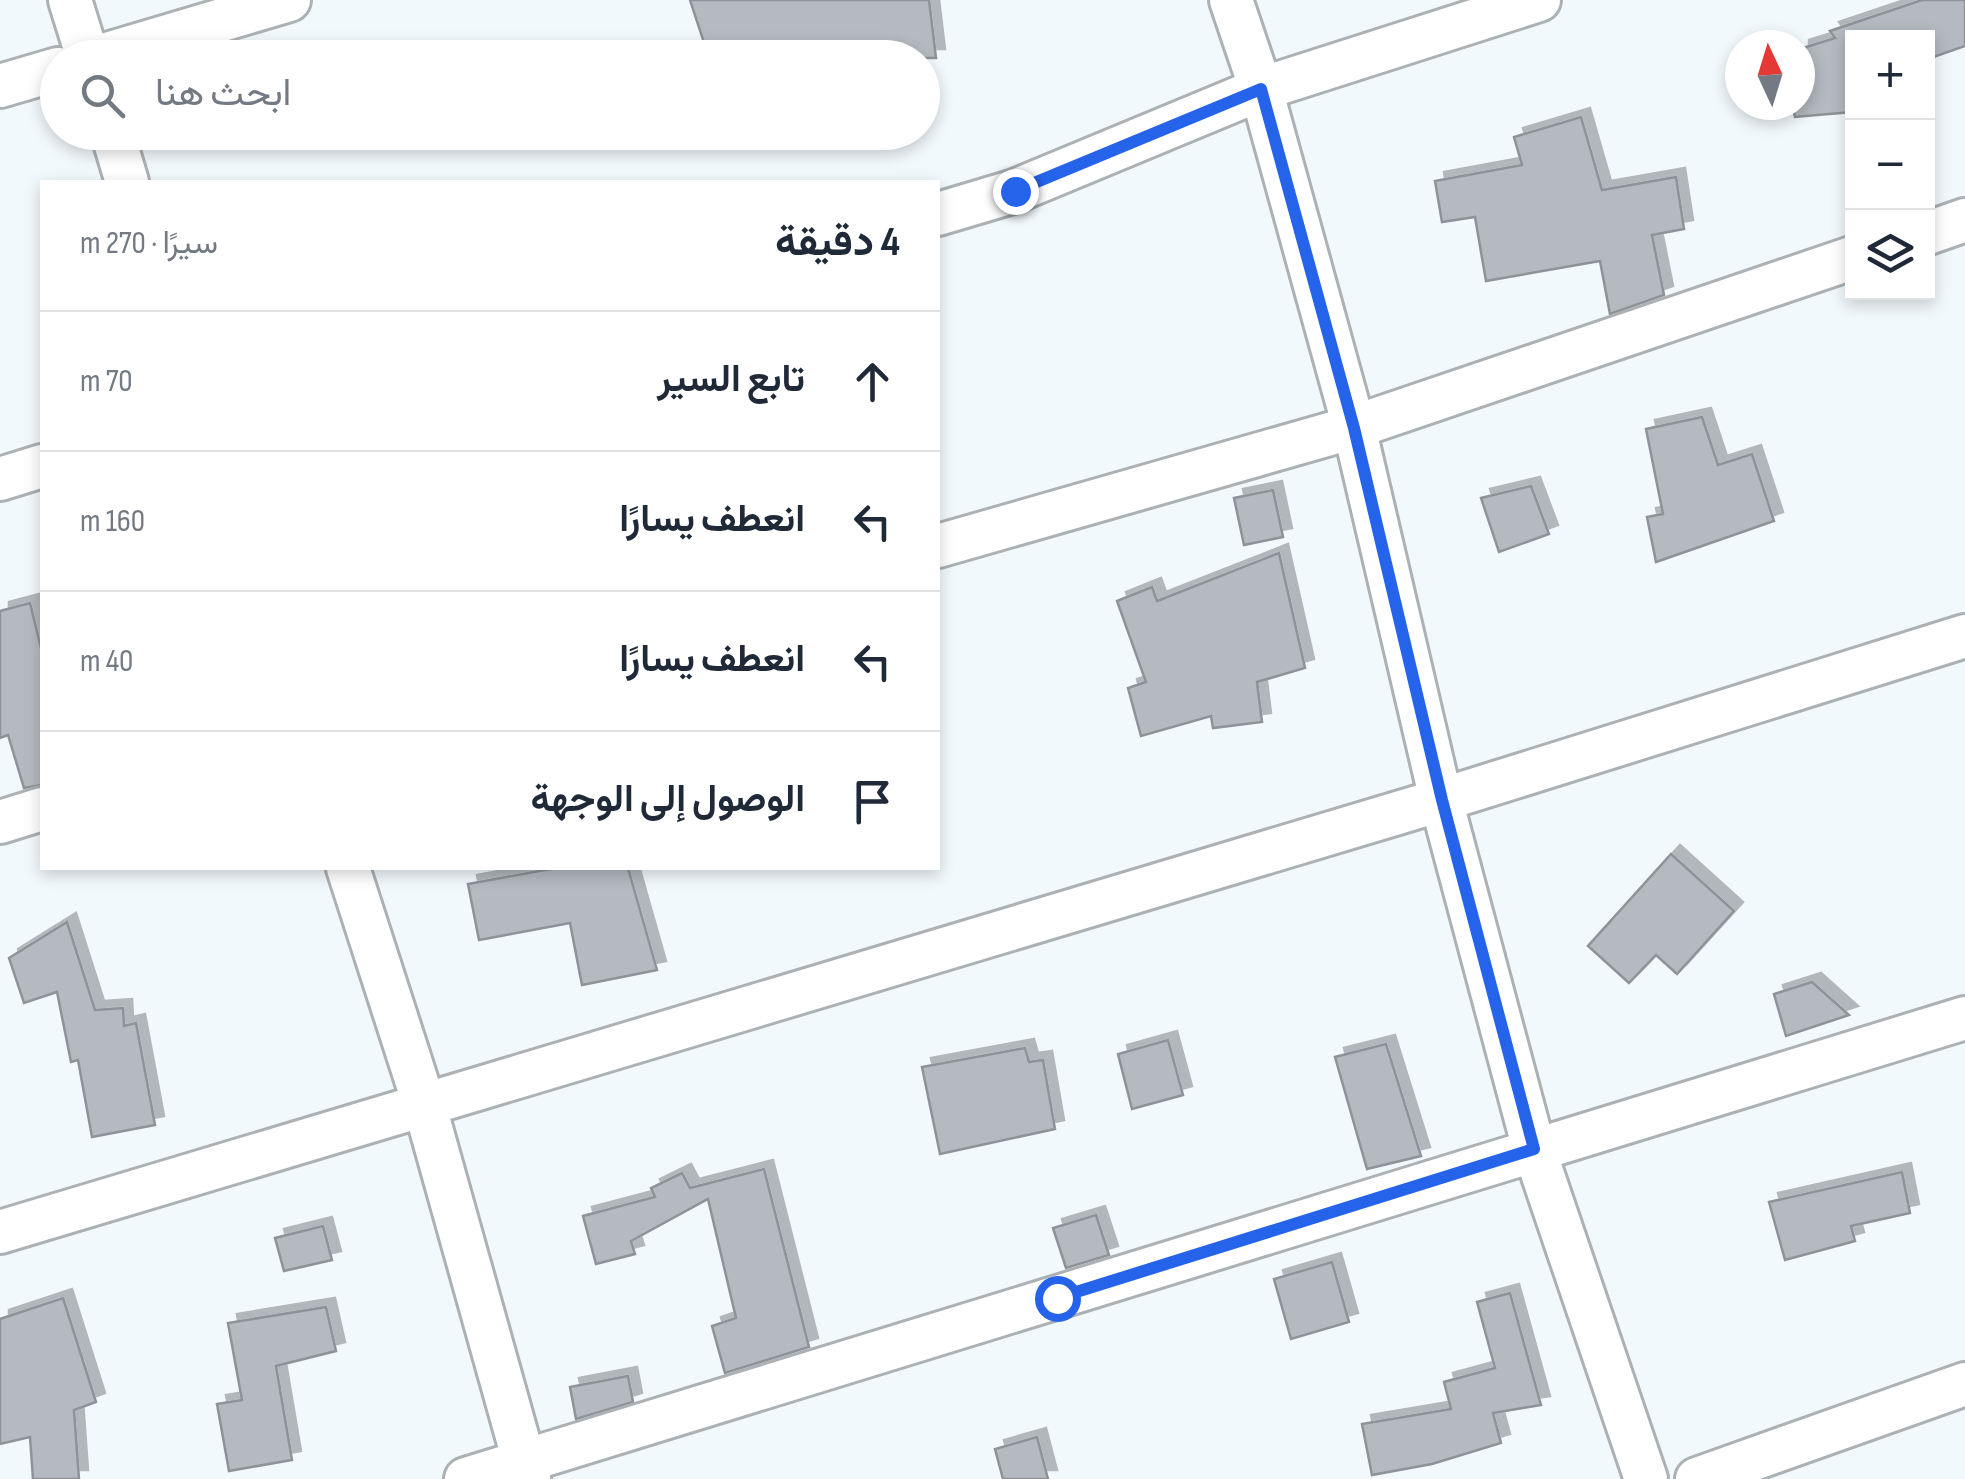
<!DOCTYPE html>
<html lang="ar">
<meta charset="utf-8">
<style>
body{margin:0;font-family:"Sofia Sans Condensed",Vazirmatn,sans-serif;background:#f6f6f7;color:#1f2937;direction:rtl}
.controls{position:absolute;right:30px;top:30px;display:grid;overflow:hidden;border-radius:0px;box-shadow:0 5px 15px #0003}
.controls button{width:90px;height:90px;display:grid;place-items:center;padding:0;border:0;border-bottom:2px solid #e0e1e3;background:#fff;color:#1f2937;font:50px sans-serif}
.compass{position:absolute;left:1725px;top:30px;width:90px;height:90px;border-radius:50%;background:#fff;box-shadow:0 5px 15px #0003;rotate:356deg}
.stop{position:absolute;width:30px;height:30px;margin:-22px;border:8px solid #2563eb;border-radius:50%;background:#fff}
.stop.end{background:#2563eb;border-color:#fff;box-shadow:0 2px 10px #0008}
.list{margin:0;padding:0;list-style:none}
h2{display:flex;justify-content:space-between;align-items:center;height:130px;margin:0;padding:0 40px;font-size:42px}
h2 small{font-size:32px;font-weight:400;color:#747a83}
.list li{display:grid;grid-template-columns:65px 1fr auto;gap:30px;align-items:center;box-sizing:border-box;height:140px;padding:0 40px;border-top:2px solid #e0e1e3}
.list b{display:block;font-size:38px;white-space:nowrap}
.list em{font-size:32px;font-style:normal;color:#747a83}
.icon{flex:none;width:55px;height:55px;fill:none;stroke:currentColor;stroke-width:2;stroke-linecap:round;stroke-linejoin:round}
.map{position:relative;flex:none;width:1965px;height:1479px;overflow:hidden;direction:ltr}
.search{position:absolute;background:#fff;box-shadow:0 5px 15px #0003;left:40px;top:40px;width:900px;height:110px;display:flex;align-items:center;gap:25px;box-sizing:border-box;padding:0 35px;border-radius:55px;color:#747a83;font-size:38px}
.panel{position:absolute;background:#fff;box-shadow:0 5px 15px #0003;left:40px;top:180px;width:900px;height:690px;border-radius:0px;direction:rtl}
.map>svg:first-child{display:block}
</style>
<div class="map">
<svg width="1965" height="1479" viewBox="0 0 1965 1479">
<defs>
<filter id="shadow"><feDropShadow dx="9" dy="-9" stdDeviation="0" flood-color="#0004"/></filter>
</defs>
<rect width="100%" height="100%" fill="#f2f9fd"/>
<!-- building -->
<g fill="#b4babf" stroke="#8d9397" stroke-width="2.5" filter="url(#shadow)">
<path d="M 690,0 L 929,0 L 936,58 L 709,58 Z"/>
<path d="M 1922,0 L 1965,0 L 1965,46 L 1928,59 L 1928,38 L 1852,38 L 1852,112 L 1795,117 L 1792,105 L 1800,105 L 1800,49 L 1835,38 L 1830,31 Z"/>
<path d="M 1581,117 L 1602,190 L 1676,177 L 1684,229 L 1652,235 L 1664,295 L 1610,314 L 1600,261 L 1486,281 L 1475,217 L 1442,222 L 1435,181 L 1522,165 L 1514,137 Z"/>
<path d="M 1702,417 L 1718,465 L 1752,454 L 1774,521 L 1656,562 L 1647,517 L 1663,514 L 1646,429 Z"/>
<path d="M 1531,486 L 1549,534 L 1499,552 L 1481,498 Z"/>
<path d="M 1273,490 L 1283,537 L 1244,545 L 1234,498 Z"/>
<path d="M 1279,553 L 1305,668 L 1257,682 L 1262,722 L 1213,728 L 1211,716 L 1141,736 L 1128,688 L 1146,682 L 1117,601 L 1152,587 L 1157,601 Z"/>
<path d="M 30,603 L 42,652 L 42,785 L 24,788 L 8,735 L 0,738 L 0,611 Z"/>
<path d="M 1671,854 L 1734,911 L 1677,974 L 1656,955 L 1629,983 L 1588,946 Z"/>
<path d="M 556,868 L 628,868 L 657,970 L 582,985 L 570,923 L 479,940 L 468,884 Z"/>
<path d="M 67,922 L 95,1010 L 123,1008 L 124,1026 L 136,1023 L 155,1125 L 92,1137 L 78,1060 L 71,1062 L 57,992 L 24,1003 L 9,958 Z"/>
<path d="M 1812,982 L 1849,1015 L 1786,1036 L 1774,994 Z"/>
<path d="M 1168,1040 L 1183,1095 L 1132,1109 L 1118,1054 Z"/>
<path d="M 1386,1044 L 1421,1156 L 1367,1169 L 1335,1057 Z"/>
<path d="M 1025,1048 L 1029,1062 L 1043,1060 L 1055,1129 L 940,1154 L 922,1067 Z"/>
<path d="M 764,1169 L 809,1347 L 725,1373 L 712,1326 L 736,1318 L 708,1199 L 631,1241 L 635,1254 L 596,1264 L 583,1216 L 655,1197 L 651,1188 L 682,1173 L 690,1188 Z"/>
<path d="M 1902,1172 L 1910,1213 L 1851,1226 L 1855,1241 L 1785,1260 L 1769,1202 Z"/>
<path d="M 1096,1215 L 1109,1255 L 1066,1268 L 1053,1228 Z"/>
<path d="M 323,1226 L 332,1260 L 284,1271 L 275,1238 Z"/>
<path d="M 1332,1262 L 1349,1322 L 1291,1339 L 1274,1279 Z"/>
<path d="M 1510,1293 L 1541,1405 L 1493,1413 L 1501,1443 L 1432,1464 L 1372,1475 L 1362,1424 L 1451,1409 L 1444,1382 L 1495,1368 L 1477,1302 Z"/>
<path d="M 63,1298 L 96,1402 L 74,1410 L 79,1479 L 33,1479 L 30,1437 L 0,1444 L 0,1319 Z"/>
<path d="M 326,1307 L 336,1351 L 276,1366 L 292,1460 L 229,1471 L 217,1404 L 242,1400 L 228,1323 Z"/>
<path d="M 628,1376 L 633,1402 L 576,1419 L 570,1387 Z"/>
<path d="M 1037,1437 L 1048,1479 L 1003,1479 L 995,1449 Z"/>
</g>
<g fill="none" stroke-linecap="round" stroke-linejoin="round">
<defs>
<g id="street">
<path d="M 70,0 L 88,58"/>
<path d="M 1231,0 L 1261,89 L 1354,427 L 1441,800 L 1534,1149 L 1646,1479"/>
<path d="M 94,58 L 289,0"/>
<path d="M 0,86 L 58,69"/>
<path d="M 112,132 L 127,182"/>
<path d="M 938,214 L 1015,191 L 1261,89 L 1539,0"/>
<path d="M 1928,233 L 1965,220"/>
<path d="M 0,479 L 42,466"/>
<path d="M 938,546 L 1354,427 L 1852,258"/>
<path d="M 0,822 L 42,809"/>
<path d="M 348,868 L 425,1107 L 529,1479"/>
<path d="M 0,1232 L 1441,800 L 1965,636"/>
<path d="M 466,1479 L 1965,1018"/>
<path d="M 1697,1479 L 1965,1384"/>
</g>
</defs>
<!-- street casing -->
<use href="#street" stroke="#abb1b5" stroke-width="48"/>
<!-- street -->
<use href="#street" stroke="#fff" stroke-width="42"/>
</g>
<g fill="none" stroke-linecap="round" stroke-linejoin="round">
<!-- route -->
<path stroke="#2563eb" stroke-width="12" d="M 1015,191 L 1261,89 L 1354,428 L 1442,800 L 1534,1149 L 1057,1298"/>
</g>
</svg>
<div class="controls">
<button>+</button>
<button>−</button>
<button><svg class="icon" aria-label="layers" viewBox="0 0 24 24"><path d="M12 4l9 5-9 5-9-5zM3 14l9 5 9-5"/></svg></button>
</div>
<svg class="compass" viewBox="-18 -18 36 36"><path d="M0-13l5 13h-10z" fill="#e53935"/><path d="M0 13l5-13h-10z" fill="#747a83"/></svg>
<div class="stop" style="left:1057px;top:1298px"></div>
<div class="stop end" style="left:1015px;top:191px"></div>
<div class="search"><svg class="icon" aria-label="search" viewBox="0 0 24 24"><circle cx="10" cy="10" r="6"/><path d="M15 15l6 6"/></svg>ابحث هنا</div>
<section class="panel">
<h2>4 دقيقة<small>سيرًا · 270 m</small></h2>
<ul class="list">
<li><svg class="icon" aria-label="ahead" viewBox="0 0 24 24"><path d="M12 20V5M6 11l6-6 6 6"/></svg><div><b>تابع السير</b></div><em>70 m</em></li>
<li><svg class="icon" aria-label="left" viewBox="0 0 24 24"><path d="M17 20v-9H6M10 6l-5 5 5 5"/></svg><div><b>انعطف يسارًا</b></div><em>160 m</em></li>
<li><svg class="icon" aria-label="left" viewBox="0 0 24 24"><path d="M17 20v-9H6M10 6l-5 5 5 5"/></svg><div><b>انعطف يسارًا</b></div><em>40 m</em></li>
<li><svg class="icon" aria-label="arrive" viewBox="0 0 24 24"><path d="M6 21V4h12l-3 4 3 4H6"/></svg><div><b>الوصول إلى الوجهة</b></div></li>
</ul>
</section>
</div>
